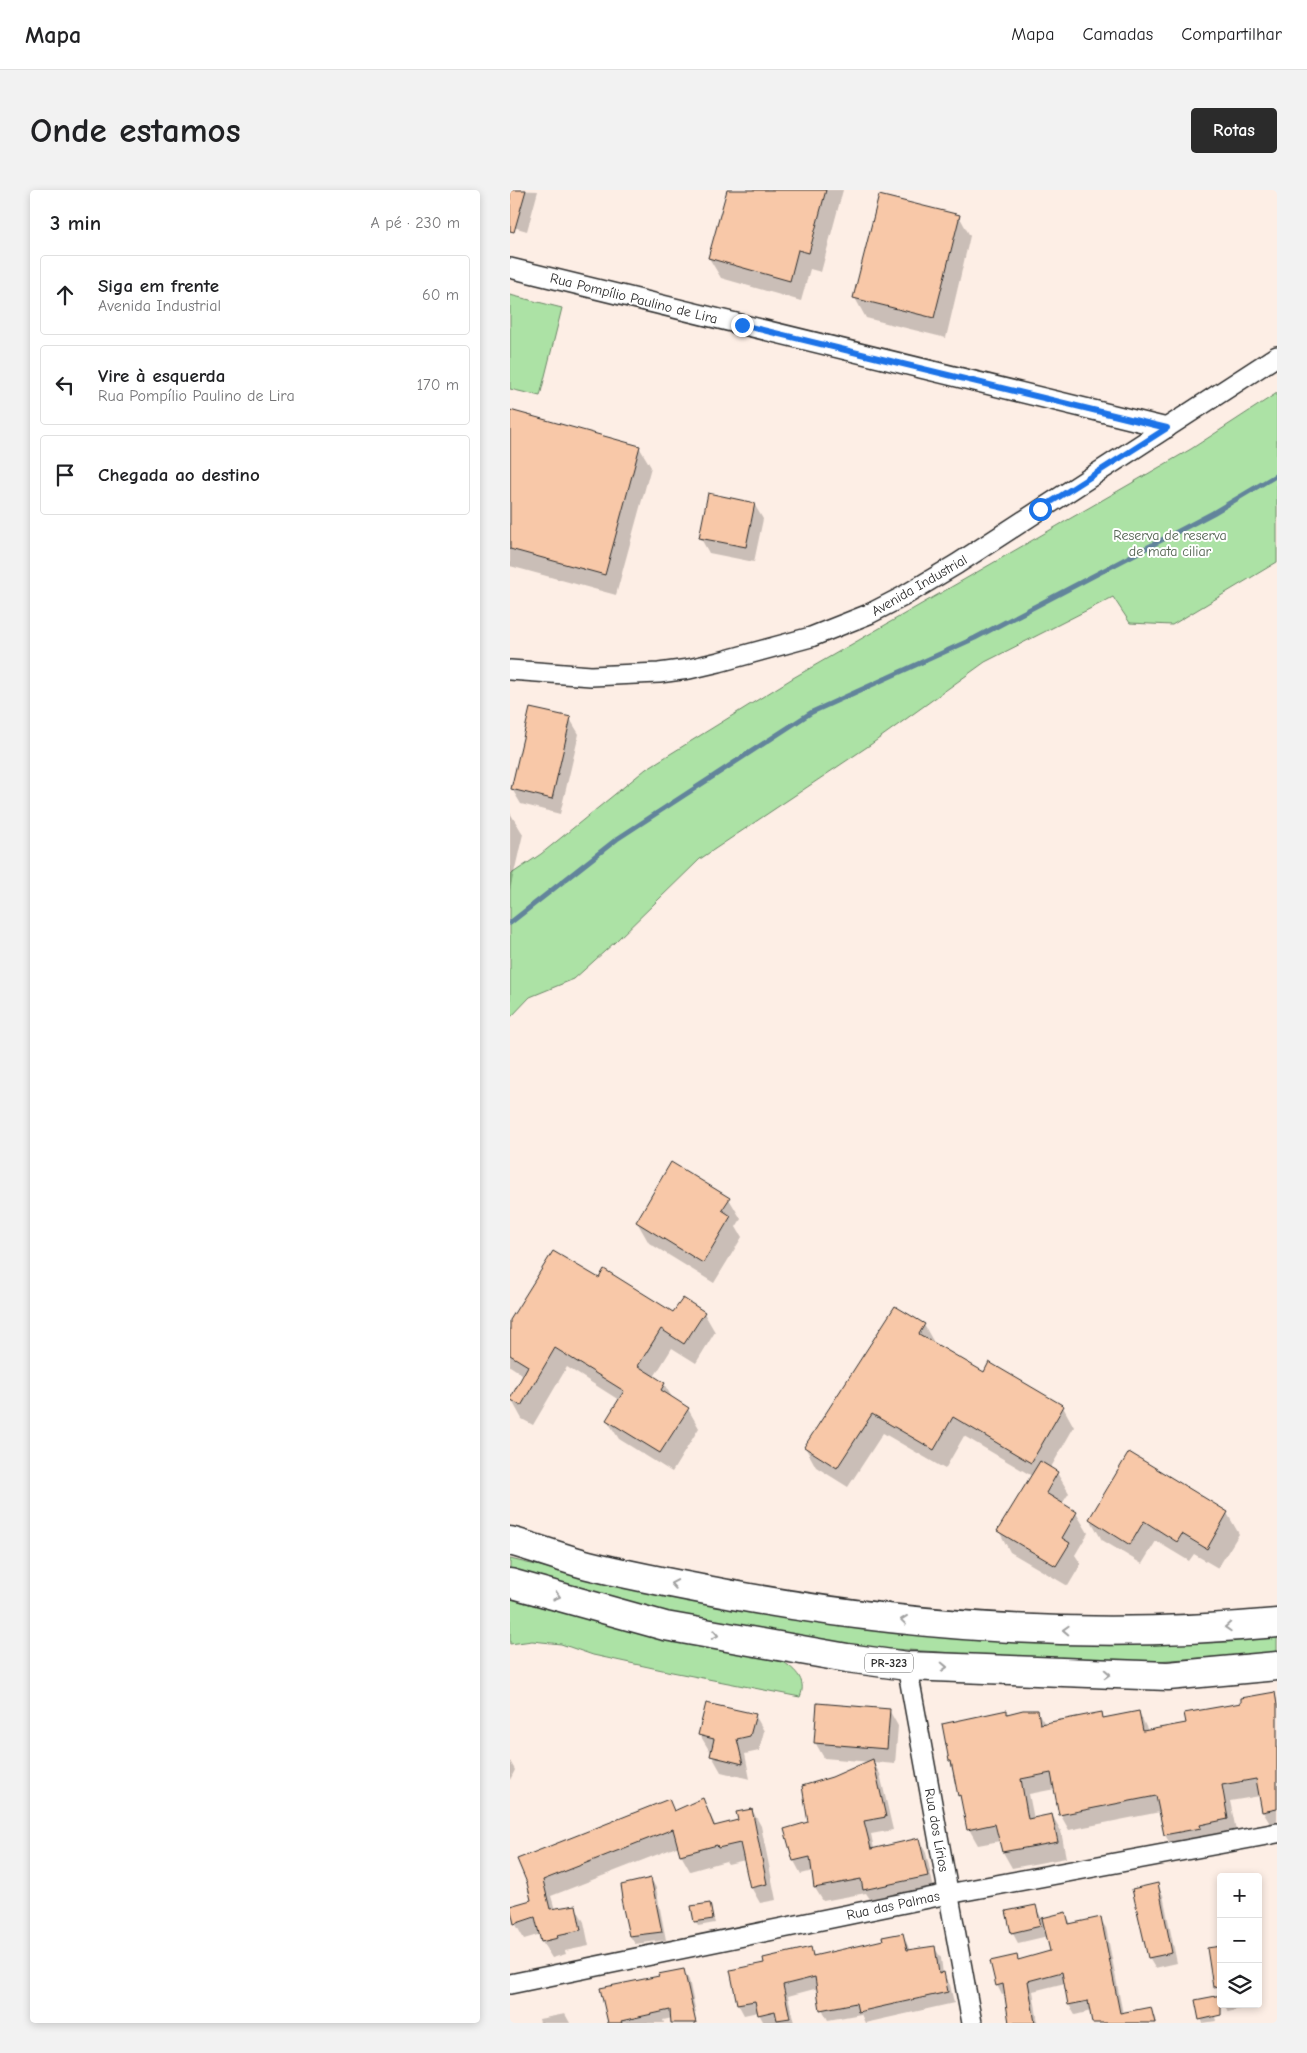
<!DOCTYPE html>
<html lang="pt">
<meta charset="utf-8">
<style>
body{margin:0;font-family:"Comic Neue",sans-serif;background:#f2f2f2;color:#202124}
.controls{position:absolute;right:15px;bottom:15px;display:grid;overflow:hidden;border-radius:5px;box-shadow:0 2px 8px #0003}
.controls button{width:45px;height:45px;display:grid;place-items:center;padding:0;border:0;border-bottom:1px solid #e0e0e0;background:#fff;color:#202124;font:25px sans-serif}
.stop{position:absolute;width:15px;height:15px;margin:-11px;border:4px solid #1a73e8;border-radius:50%;background:#fff}
.stop.end{background:#1a73e8;border-color:#fff;box-shadow:0 1px 5px #0008}
.list{margin:0;padding:0;list-style:none}
h2{display:flex;justify-content:space-between;align-items:center;height:65px;margin:0;padding:0 20px;font-size:21px}
h2 small{font-size:16px;font-weight:400;color:#757577}
.list li{display:grid;grid-template-columns:32px 1fr auto;gap:15px;align-items:center;box-sizing:border-box;height:80px;margin:0 10px 10px;padding:0 10px;border:1px solid #e0e0e0;border-radius:5px}
.list b{display:block;font-size:19px;white-space:nowrap}
.list p{margin:0;font-size:16px;white-space:nowrap;color:#757577}
.list em{font-size:16px;font-style:normal;color:#757577}
.icon{flex:none;width:28px;height:28px;fill:none;stroke:currentColor;stroke-width:2;stroke-linecap:round;stroke-linejoin:round}
.map{position:relative;flex:none;width:767px;height:1833px;overflow:hidden;border-radius:5px}
header{display:flex;align-items:center;gap:30px;box-sizing:border-box;height:70px;padding:0 25px;background:#fff;border-bottom:1px solid #e0e0e0}
header strong{font-size:24px}
nav{display:flex;gap:28px;margin-inline-start:auto;font-size:18px}
.intro{display:flex;align-items:center;justify-content:space-between;box-sizing:border-box;height:120px;padding:0 30px}
h1{margin:0;font-size:35px}
.button{padding:12px 22px;border-radius:5px;background:#2b2b2b;color:#fff;font-size:18px;font-weight:700}
main{display:flex;gap:30px;padding:0 30px}
aside{flex:1;background:#fff;border-radius:5px;box-shadow:0 2px 8px #0003}
.map>svg:first-child{display:block}
</style>
<header>
<strong>Mapa</strong>
<nav><a>Mapa</a><a>Camadas</a><a>Compartilhar</a></nav>
</header>
<div class="intro"><h1>Onde estamos</h1><a class="button">Rotas</a></div>
<main>
<aside>
<h2>3 min<small>A pé · 230 m</small></h2>
<ul class="list">
<li><svg class="icon" aria-label="ahead" viewBox="0 0 24 24"><path d="M12 20V5M6 11l6-6 6 6"/></svg><div><b>Siga em frente</b><p>Avenida Industrial</p></div><em>60 m</em></li>
<li><svg class="icon" aria-label="left" viewBox="0 0 24 24"><path d="M17 20v-9H6M10 6l-5 5 5 5"/></svg><div><b>Vire à esquerda</b><p>Rua Pompílio Paulino de Lira</p></div><em>170 m</em></li>
<li><svg class="icon" aria-label="arrive" viewBox="0 0 24 24"><path d="M6 21V4h12l-3 4 3 4H6"/></svg><div><b>Chegada ao destino</b></div></li>
</ul>
</aside>
<div class="map">
<svg width="767" height="1833" viewBox="0 0 767 1833">
<rect width="100%" height="100%" fill="#fdeee5"/>
<filter id="ink" filterUnits="userSpaceOnUse"><feTurbulence type="fractalNoise" baseFrequency=".02" numOctaves="2"/><feDisplacementMap in="SourceGraphic" scale="10" xChannelSelector="R" yChannelSelector="G"/><feConvolveMatrix kernelMatrix="1 2 1 2 8 2 1 2 1" color-interpolation-filters="sRGB"/></filter>
<g filter="url(#ink)">
<!-- green -->
<g fill="#ace2a5" stroke="#6c8668">
<path d="M 0,105 L 52,118 L 30,206 L 0,199 Z"/>
<path d="M 767,203 L 767,372 L 662,435 L 620,433 L 603,407 L 475,472 L 360,555 L 190,669 L 105,752 L 64,789 L 20,807 L 0,828 L 0,685 L 31,664 L 136,579 L 283,488 L 681,259 Z"/>
<path d="M 0,1369 L 90,1390 L 355,1439 L 459,1449 L 552,1454 L 634,1454 L 767,1445 L 767,1463 L 630,1472 L 547,1470 L 354,1457 L 164,1426 L 0,1383 Z"/>
<path d="M 0,1409 L 128,1442 L 269,1469 C 283,1478 298,1489 290,1507 L 157,1481 L 83,1465 L 51,1454 L 22,1451 L 0,1454 Z"/>
</g>
<!-- shadow -->
<g fill="#0003">
<path d="M 0,0 L 28,1 L 17,41 L 0,36 Z"/>
<path d="M 218,0 L 333,0 L 311,82 L 300,79 L 291,111 L 211,88 L 199,68 Z"/>
<path d="M 449,26 L 460,46 L 436,148 L 356,128 L 345,108 Z"/>
<path d="M 0,222 L 129,257 L 141,277 L 106,405 L 0,376 Z"/>
<path d="M 244,314 L 253,329 L 244,372 L 199,363 L 190,347 Z"/>
<path d="M 60,529 L 69,544 L 50,624 L 11,614 L 2,599 Z"/>
<path d="M 0,623 L 13,644 L 0,700 Z"/>
<path d="M 219,1009 L 231,1029 L 226,1037 L 232,1047 L 204,1093 L 139,1053 L 127,1032 Z"/>
<path d="M 89,1090 L 164,1124 L 194,1123 L 205,1142 L 186,1173 L 162,1158 L 144,1187 L 154,1194 L 163,1209 L 178,1219 L 189,1238 L 162,1282 L 109,1249 L 97,1230 L 109,1210 L 57,1177 L 23,1235 L 12,1229 L 1,1209 L 15,1186 L 0,1176 L 0,1133 Z"/>
<path d="M 414,1135 L 426,1156 L 474,1184 L 553,1217 L 564,1237 L 540,1279 L 547,1283 L 559,1303 L 552,1314 L 566,1323 L 578,1343 L 565,1365 L 571,1374 L 558,1396 L 500,1362 L 489,1341 L 522,1286 L 454,1246 L 435,1279 L 373,1243 L 338,1297 L 306,1277 L 295,1257 Z"/>
<path d="M 619,1264 L 717,1323 L 729,1344 L 708,1378 L 684,1364 L 679,1371 L 646,1351 L 632,1374 L 592,1350 L 580,1329 Z"/>
<path d="M 764,1503 L 767,1509 L 767,1637 L 762,1637 L 753,1622 L 750,1606 L 720,1611 L 727,1645 L 664,1660 L 655,1645 L 650,1622 L 559,1640 L 550,1624 L 545,1599 L 519,1604 L 524,1629 L 542,1625 L 551,1641 L 556,1668 L 502,1678 L 493,1662 L 490,1651 L 468,1655 L 459,1639 L 440,1571 L 496,1521 L 498,1525 L 527,1521 L 535,1534 L 591,1523 L 594,1529 L 629,1522 L 638,1541 L 678,1534 Z"/>
<path d="M 379,1520 L 388,1536 L 385,1574 L 363,1572 L 370,1584 L 383,1640 L 361,1644 L 364,1659 L 409,1650 L 416,1663 L 424,1699 L 362,1712 L 356,1703 L 313,1711 L 305,1698 L 303,1681 L 291,1684 L 284,1671 L 300,1633 L 323,1588 L 361,1572 L 314,1568 L 305,1552 Z"/>
<path d="M 245,1525 L 254,1541 L 249,1561 L 235,1564 L 240,1589 L 211,1582 L 202,1566 L 203,1562 L 199,1560 L 190,1545 Z"/>
<path d="M 0,1571 L 5,1580 L 0,1590 Z"/>
<path d="M 158,1610 L 165,1622 L 193,1610 L 206,1637 L 230,1631 L 242,1620 L 251,1636 L 266,1710 L 250,1713 L 241,1697 L 235,1670 L 218,1674 L 216,1671 L 180,1681 L 171,1665 L 169,1656 L 41,1706 L 45,1720 L 65,1716 L 74,1732 L 79,1756 L 55,1761 L 56,1764 L 42,1768 L 32,1752 L 31,1744 L 14,1749 L 5,1733 L 0,1716 L 22,1711 L 18,1693 Z"/>
<path d="M 141,1689 L 146,1698 L 156,1750 L 125,1754 L 120,1746 Z"/>
<path d="M 647,1695 L 653,1705 L 667,1773 L 645,1778 L 639,1768 Z"/>
<path d="M 199,1714 L 205,1733 L 188,1736 L 186,1732 Z"/>
<path d="M 525,1716 L 532,1729 L 556,1724 L 561,1734 L 590,1729 L 596,1738 L 613,1824 L 640,1818 L 647,1833 L 583,1833 L 581,1821 L 565,1825 L 559,1815 L 555,1793 L 523,1801 L 528,1833 L 500,1833 L 496,1804 L 492,1805 L 487,1795 L 506,1766 L 509,1771 L 542,1762 L 538,1746 L 508,1753 L 502,1742 Z"/>
<path d="M 393,1744 L 400,1761 L 424,1757 L 431,1768 L 433,1784 L 440,1795 L 444,1813 L 355,1833 L 351,1824 L 318,1830 L 312,1819 L 308,1798 L 278,1806 L 284,1833 L 254,1833 L 248,1822 L 234,1825 L 228,1814 L 256,1774 L 300,1759 L 305,1767 L 374,1751 Z"/>
<path d="M 711,1757 L 711,1807 L 704,1781 Z"/>
<path d="M 173,1780 L 179,1790 L 186,1823 L 153,1830 L 154,1833 L 99,1833 L 150,1787 Z"/>
<path d="M 702,1813 L 706,1831 L 693,1833 L 691,1829 Z"/>
<path d="M 714,1814 L 738,1814 L 738,1817 L 718,1822 Z"/>
<path d="M 55,1824 L 60,1833 L 30,1833 L 29,1829 Z"/>
</g>
<g fill="none" stroke-linecap="round" stroke-linejoin="round">
<!-- stream -->
<path stroke="#62849b" stroke-width="5" d="M 0,733 L 107,649 L 302,522 L 465,448 L 703,323 L 767,285"/>
</g>
<!-- building -->
<g fill="#f8c8a8" stroke="#2b2b2b">
<path d="M 0,0 L 16,0 L 4,42 L 0,41 Z"/>
<path d="M 217,0 L 316,0 L 299,63 L 288,60 L 280,91 L 198,68 Z"/>
<path d="M 369,5 L 450,25 L 424,128 L 343,108 Z"/>
<path d="M 0,220 L 130,256 L 95,385 L 0,359 Z"/>
<path d="M 198,303 L 245,313 L 236,357 L 189,348 Z"/>
<path d="M 20,518 L 61,527 L 42,609 L 1,599 Z"/>
<path d="M 161,972 L 220,1008 L 212,1020 L 221,1026 L 193,1073 L 126,1032 Z"/>
<path d="M 43,1061 L 89,1088 L 94,1079 L 163,1122 L 173,1108 L 195,1122 L 174,1154 L 151,1139 L 128,1176 L 155,1193 L 151,1200 L 179,1218 L 150,1263 L 96,1230 L 114,1201 L 45,1158 L 11,1216 L 0,1209 L 18,1176 L 0,1165 L 0,1130 Z"/>
<path d="M 385,1116 L 415,1134 L 409,1144 L 474,1182 L 479,1172 L 554,1216 L 521,1273 L 443,1227 L 424,1260 L 362,1224 L 327,1278 L 294,1257 Z"/>
<path d="M 619,1262 L 718,1322 L 697,1359 L 672,1344 L 667,1352 L 634,1331 L 620,1355 L 579,1329 Z"/>
<path d="M 530,1271 L 548,1282 L 536,1303 L 567,1322 L 552,1348 L 560,1353 L 546,1376 L 487,1341 Z"/>
<path d="M 765,1502 L 767,1515 L 767,1619 L 752,1622 L 746,1589 L 712,1595 L 718,1629 L 690,1635 L 691,1638 L 654,1645 L 646,1606 L 549,1625 L 541,1583 L 511,1589 L 518,1629 L 542,1624 L 548,1652 L 492,1662 L 485,1634 L 457,1640 L 450,1605 L 448,1606 L 441,1571 L 439,1571 L 432,1534 L 497,1520 L 497,1524 L 513,1520 L 528,1520 L 530,1534 L 592,1522 L 593,1528 L 629,1521 L 633,1541 L 676,1533 L 674,1523 L 731,1513 L 731,1508 Z"/>
<path d="M 196,1513 L 246,1524 L 240,1546 L 227,1549 L 233,1574 L 200,1566 L 204,1549 L 188,1545 Z"/>
<path d="M 307,1513 L 380,1519 L 377,1559 L 304,1553 Z"/>
<path d="M 363,1569 L 376,1627 L 354,1631 L 361,1659 L 409,1648 L 418,1686 L 353,1700 L 351,1689 L 304,1698 L 300,1667 L 283,1671 L 274,1639 L 298,1632 L 292,1596 L 322,1587 Z"/>
<path d="M 193,1608 L 204,1636 L 228,1630 L 226,1622 L 242,1619 L 257,1694 L 240,1698 L 230,1653 L 208,1658 L 207,1655 L 170,1665 L 163,1639 L 33,1690 L 40,1719 L 66,1715 L 71,1740 L 47,1745 L 48,1748 L 31,1752 L 25,1727 L 4,1734 L 0,1716 L 21,1710 L 17,1693 L 7,1669 L 159,1609 L 164,1621 Z"/>
<path d="M 141,1688 L 152,1742 L 119,1746 L 111,1709 L 113,1708 L 111,1695 Z"/>
<path d="M 648,1693 L 662,1763 L 638,1768 L 622,1699 Z"/>
<path d="M 200,1713 L 203,1729 L 184,1732 L 181,1716 Z"/>
<path d="M 526,1715 L 531,1736 L 501,1743 L 496,1721 Z"/>
<path d="M 556,1722 L 559,1734 L 591,1727 L 610,1823 L 641,1817 L 645,1833 L 582,1833 L 578,1811 L 558,1815 L 552,1782 L 518,1791 L 525,1833 L 499,1833 L 493,1794 L 486,1796 L 480,1771 L 507,1765 L 508,1770 L 540,1761 L 532,1728 Z"/>
<path d="M 393,1743 L 397,1760 L 425,1756 L 429,1784 L 434,1782 L 438,1802 L 348,1822 L 346,1813 L 310,1820 L 305,1787 L 273,1795 L 280,1828 L 267,1830 L 265,1821 L 248,1825 L 245,1811 L 227,1814 L 220,1780 L 254,1773 L 253,1768 L 301,1757 L 303,1766 L 373,1750 L 372,1747 Z"/>
<path d="M 711,1756 L 711,1796 L 703,1797 L 697,1758 Z"/>
<path d="M 174,1779 L 186,1833 L 161,1833 L 160,1820 L 111,1831 L 112,1833 L 98,1833 L 90,1798 L 149,1786 L 148,1784 Z"/>
<path d="M 711,1805 L 711,1825 L 689,1830 L 685,1810 Z"/>
</g>
<g fill="none" stroke-linecap="round" stroke-linejoin="round">
<defs>
<g id="minor">
<path d="M 0,78 L 657,238"/>
<path d="M 0,480 L 81,486 L 149,483 L 179,479 L 209,472 L 301,447 L 359,424 L 392,407 L 447,374 L 767,166"/>
<path d="M 397,1476 L 462,1833"/>
<path d="M 0,1794 L 438,1704 L 767,1643"/>
</g>
<g id="highway">
<path d="M 0,1351 C 26,1358 52,1368 78,1375 C 126,1387 175,1396 223,1405 C 403,1438 585,1450 767,1433"/>
<path d="M 0,1393 L 155,1436 L 337,1468 L 397,1476 L 658,1486 L 767,1476"/>
</g>
</defs>
<!-- minor casing -->
<use href="#minor" stroke="#2b2b2b" stroke-width="22"/>
<!-- highway casing -->
<use href="#highway" stroke="#2b2b2b" stroke-width="31"/>
<!-- minor -->
<use href="#minor" stroke="#fff" stroke-width="19"/>
<!-- highway -->
<use href="#highway" stroke="#fff" stroke-width="28"/>
</g>
<!-- one-way arrows -->
<defs><path id="oneway-chevron" d="M-2-3.5L2.5 0L-2 3.5" fill="none" stroke-width="1.6" stroke-linecap="round" stroke-linejoin="round" transform="scale(1.25)"/></defs>
<g stroke="#a0a0a0">
<use href="#oneway-chevron" transform="translate(164 1394) rotate(-170)"/>
<use href="#oneway-chevron" transform="translate(47 1406) rotate(16)"/>
<use href="#oneway-chevron" transform="translate(394 1430) rotate(-173)"/>
<use href="#oneway-chevron" transform="translate(718 1437) rotate(177)"/>
<use href="#oneway-chevron" transform="translate(556 1440) rotate(-178)"/>
<use href="#oneway-chevron" transform="translate(205 1445) rotate(10)"/>
<use href="#oneway-chevron" transform="translate(434 1477) rotate(2)"/>
<use href="#oneway-chevron" transform="translate(597 1484) rotate(2)"/>
</g>
</g>
<g fill="none" stroke-linecap="round" stroke-linejoin="round" filter="url(#ink)">
<!-- route -->
<path stroke="#1a73e8" stroke-width="6" d="M 232,135 L 657,238 L 530,319"/>
</g>
<g text-anchor="middle" stroke-width="4" stroke-linejoin="round" paint-order="stroke">
<!-- shield labels -->
<rect fill="#fff" stroke="#6b6b6b" stroke-width="1" x="355" y="1463.5" width="48" height="19" rx="4"/>
<g font-size="12" font-weight="bold" fill="#2b2b2b">
<text x="379" y="1477">PR-323</text>
</g>
<!-- street labels -->
<g font-size="14" fill="#2b2b2b" stroke="#fff">
<text transform="translate(124 108) rotate(14)" y="5">Rua Pompílio Paulino de Lira</text>
<text transform="translate(409 395) rotate(-30)" y="5">Avenida Industrial</text>
<text transform="translate(427 1640) rotate(80)" y="5">Rua dos Lírios</text>
<text transform="translate(383 1715) rotate(-12)" y="5">Rua das Palmas</text>
</g>
<!-- park labels -->
<g font-size="14" fill="#526250" stroke="#fff">
<text x="660" y="350">Reserva de reserva<tspan x="660" dy="16">de mata ciliar</tspan></text>
</g>
</g>
</svg>
<div class="controls">
<button>+</button>
<button>−</button>
<button><svg class="icon" aria-label="layers" viewBox="0 0 24 24"><path d="M12 4l9 5-9 5-9-5zM3 14l9 5 9-5"/></svg></button>
</div>
<div class="stop" style="left:530px;top:319px"></div>
<div class="stop end" style="left:232px;top:135px"></div>
</div>
</main>
